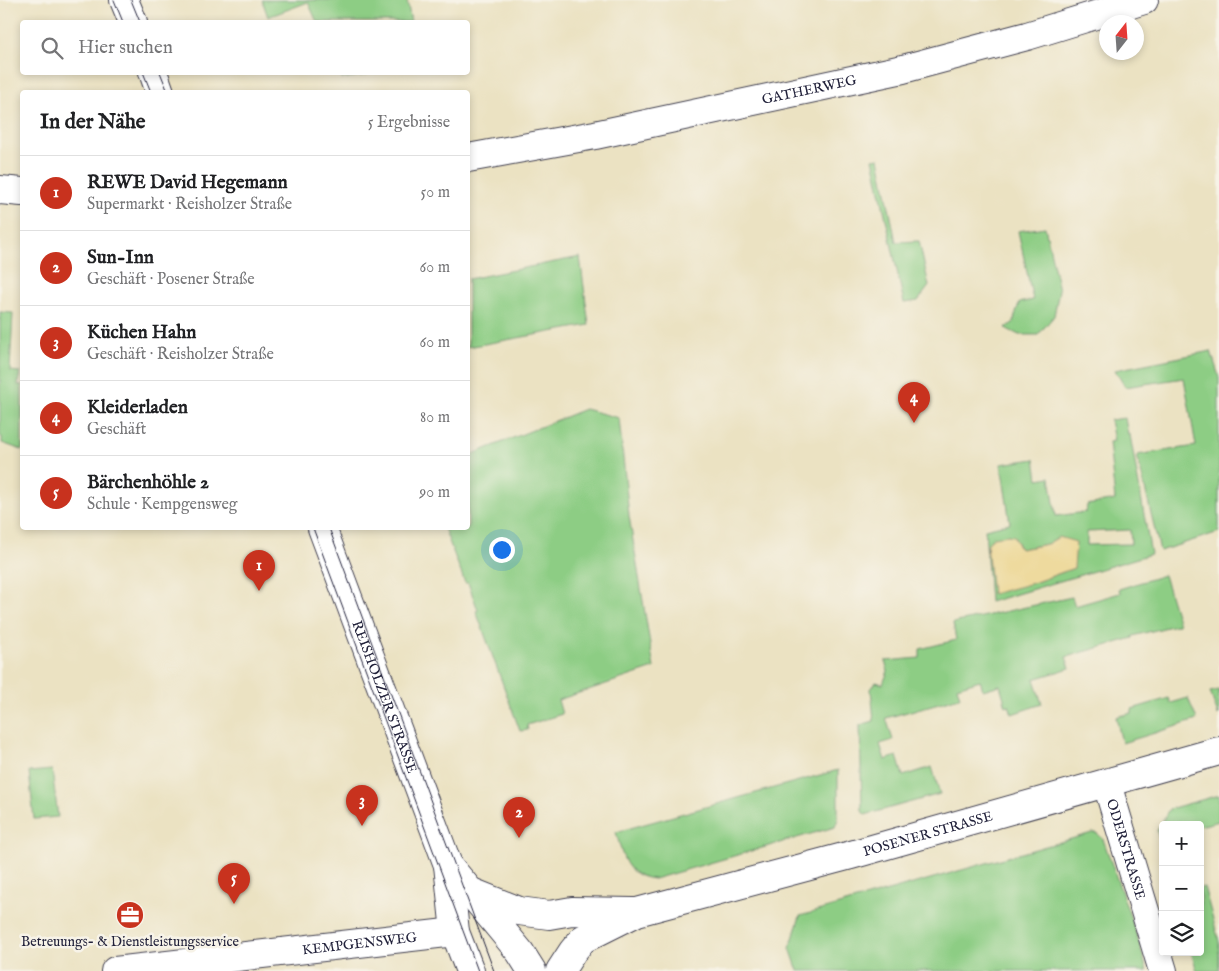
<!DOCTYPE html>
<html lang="de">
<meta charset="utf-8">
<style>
body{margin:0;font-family:"IM FELL English",serif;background:#f6f6f6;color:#202124}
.controls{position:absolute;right:15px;bottom:15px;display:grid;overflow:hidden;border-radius:5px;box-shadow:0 2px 8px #0003}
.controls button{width:45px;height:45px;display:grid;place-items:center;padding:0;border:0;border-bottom:1px solid #e0e0e0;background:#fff;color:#202124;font:25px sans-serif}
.compass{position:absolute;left:1099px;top:15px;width:45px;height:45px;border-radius:50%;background:#fff;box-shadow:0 2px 8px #0003;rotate:17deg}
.you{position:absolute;left:501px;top:549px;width:18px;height:18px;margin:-12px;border:4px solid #fff;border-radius:50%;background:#1a73e8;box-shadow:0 0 0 8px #1a73e833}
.badge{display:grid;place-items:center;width:32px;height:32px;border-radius:50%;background:#c8321e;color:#fff;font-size:16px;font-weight:700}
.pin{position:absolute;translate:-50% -41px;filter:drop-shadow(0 1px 2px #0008)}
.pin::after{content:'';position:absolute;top:26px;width:18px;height:15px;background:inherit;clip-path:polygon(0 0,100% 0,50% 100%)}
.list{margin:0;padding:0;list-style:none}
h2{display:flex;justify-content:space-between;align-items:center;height:65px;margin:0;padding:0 20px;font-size:21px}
h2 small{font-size:16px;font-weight:400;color:#757577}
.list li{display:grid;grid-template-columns:32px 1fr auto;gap:15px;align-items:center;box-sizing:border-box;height:75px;padding:0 20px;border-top:1px solid #e0e0e0}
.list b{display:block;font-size:19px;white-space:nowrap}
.list p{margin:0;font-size:16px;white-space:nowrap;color:#757577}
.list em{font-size:16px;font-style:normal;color:#757577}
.icon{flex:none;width:28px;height:28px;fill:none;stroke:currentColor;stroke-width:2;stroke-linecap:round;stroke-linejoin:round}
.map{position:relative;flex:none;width:1219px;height:971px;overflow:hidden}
.search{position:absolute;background:#fff;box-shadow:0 2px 8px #0003;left:20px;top:20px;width:450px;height:55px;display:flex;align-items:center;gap:12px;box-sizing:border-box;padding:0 18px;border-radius:5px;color:#757577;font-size:19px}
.panel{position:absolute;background:#fff;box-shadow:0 2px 8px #0003;left:20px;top:90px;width:450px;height:440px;border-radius:5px}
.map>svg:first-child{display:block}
</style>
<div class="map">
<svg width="1219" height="971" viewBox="0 0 1219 971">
<rect width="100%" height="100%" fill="#f7f3e8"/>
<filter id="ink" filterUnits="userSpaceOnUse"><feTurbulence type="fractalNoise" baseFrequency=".02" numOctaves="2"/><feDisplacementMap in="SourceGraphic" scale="10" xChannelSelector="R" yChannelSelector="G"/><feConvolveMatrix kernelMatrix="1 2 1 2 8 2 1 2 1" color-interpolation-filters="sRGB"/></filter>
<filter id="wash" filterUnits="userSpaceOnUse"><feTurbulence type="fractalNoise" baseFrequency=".0096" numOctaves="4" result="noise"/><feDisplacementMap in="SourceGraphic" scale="20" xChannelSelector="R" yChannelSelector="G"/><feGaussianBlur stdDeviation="1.12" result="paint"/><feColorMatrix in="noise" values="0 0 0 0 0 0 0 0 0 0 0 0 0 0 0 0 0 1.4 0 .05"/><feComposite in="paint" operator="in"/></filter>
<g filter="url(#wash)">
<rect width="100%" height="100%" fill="#ebe2c2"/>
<!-- green -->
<g fill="#8dcd84" stroke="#587860" fill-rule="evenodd">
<path d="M 262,0 L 407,0 L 411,22 L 317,22 L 308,2 L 268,17 Z"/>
<path d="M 339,73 L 366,73 L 367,75 L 342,79 Z"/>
<path d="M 879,158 L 896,242 L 919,241 L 929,286 L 918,301 L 904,303 L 873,159 Z"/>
<path d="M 1045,227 L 1059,290 L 1054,316 L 1038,335 L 1019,335 L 1005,328 L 1013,323 L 1019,303 L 1033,300 L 1018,231 Z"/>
<path d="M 580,257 L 589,325 L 468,347 L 468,279 Z"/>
<path d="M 0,312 L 13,313 L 10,371 L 20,372 L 18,385 L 22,385 L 22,450 L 2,443 L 2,437 L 0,436 Z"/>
<path d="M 1211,351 L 1219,377 L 1219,532 L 1160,551 L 1137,455 L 1196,446 L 1184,378 L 1125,387 L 1115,370 Z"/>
<path d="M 585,409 L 619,418 L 629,516 L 654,668 L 558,700 L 562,714 L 527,725 L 528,730 L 520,731 L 476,611 L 478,610 L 468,583 L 465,583 L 444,528 L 468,528 L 468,456 Z"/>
<path d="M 1125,418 L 1128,435 L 1130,435 L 1151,554 L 990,602 L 985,529 L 1010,523 L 1001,464 L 1035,459 L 1038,479 L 1050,477 L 1056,516 L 1086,512 L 1087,505 L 1115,500 L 1109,442 L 1114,441 L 1110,420 ZM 1130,530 L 1131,544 L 1087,545 L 1087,532 ZM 1008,535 L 1017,542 L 1019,548 L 1021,549 L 1047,544 L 1059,537 L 1074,568 L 1033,583 Z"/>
<path d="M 1164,575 L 1179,624 L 1133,636 L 1133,638 L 1066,657 L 1070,668 L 1034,679 L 1042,704 L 1012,714 L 1009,705 L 1006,706 L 1000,685 L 983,690 L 980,680 L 957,687 L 960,697 L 886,718 L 893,740 L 880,744 L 885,760 L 897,756 L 903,776 L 932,767 L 940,794 L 865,815 L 862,811 L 860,725 L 874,721 L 871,689 L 876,682 L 883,684 L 888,671 L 885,661 L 920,658 L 920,649 L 956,640 L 953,623 L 1072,597 L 1075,606 L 1120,593 L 1119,589 Z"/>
<path d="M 1219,690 L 1219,714 L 1218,715 L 1210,692 Z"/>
<path d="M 1169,698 L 1171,703 L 1188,698 L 1197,720 L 1122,743 L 1116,717 L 1132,713 L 1132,709 Z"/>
<path d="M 52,770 L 58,817 L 34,819 L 29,772 Z"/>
<path d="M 838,770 L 838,819 L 835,827 L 654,879 C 624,876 623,856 616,832 Z"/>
<path d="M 1219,795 L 1219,821 L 1200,826 L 1163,825 L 1163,851 L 1157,831 L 1169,809 Z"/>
<path d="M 1092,833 L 1097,833 L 1103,839 L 1138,939 L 1147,971 L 798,971 L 790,948 L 800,916 Z"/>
<path d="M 1204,887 L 1219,941 L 1219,971 L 1197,971 L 1191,952 L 1200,952 L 1200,888 Z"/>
</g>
<!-- sand -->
<path fill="#eeda9e" stroke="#887e6c" d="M 1008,535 L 1014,536 L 1019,548 L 1021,549 L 1047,544 L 1059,537 L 1076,542 L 1074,568 L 1033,583 L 992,594 L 987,545 L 993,537 Z"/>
</g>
<g filter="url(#ink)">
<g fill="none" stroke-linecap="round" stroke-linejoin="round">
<defs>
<g id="minor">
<path id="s1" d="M 468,158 L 595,135 L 903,69 L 1027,36 L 1144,0"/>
<path d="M 0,190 L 22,192"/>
<path id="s2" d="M 1107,784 L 1163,971"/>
<path d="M 469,891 L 519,911 L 549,915 L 572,911 L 633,912"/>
<path id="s3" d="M 115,971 L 455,932"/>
<path id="s4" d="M 560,971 L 573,951 L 583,939 L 637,912 L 851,855 L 1219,751"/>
</g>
<g id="primary">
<path d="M 124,0 L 133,22"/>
<path d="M 153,72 L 160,92"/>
<path id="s5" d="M 322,528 L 448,865 L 455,932 L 470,971"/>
<path d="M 448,865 L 520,952 L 532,971"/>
</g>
</defs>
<!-- minor casing -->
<use href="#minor" stroke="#403f4f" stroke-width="30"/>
<!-- primary casing -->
<use href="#primary" stroke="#403f4f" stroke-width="30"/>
<!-- minor -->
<use href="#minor" stroke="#fff" stroke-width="28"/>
<!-- primary -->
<use href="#primary" stroke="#fff" stroke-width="28"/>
<!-- tram -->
<g stroke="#22223b" stroke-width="1">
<path d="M 114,0 L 123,22"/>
<path d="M 131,0 L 140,22"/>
<path d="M 143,72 L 151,92"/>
<path d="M 160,72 L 168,92"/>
<path d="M 313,528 L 478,971"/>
<path d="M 329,528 L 494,971"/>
</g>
</g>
</g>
<!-- icons -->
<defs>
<symbol id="office-disc" viewBox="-11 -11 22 22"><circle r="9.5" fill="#c8321e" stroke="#f7f3e8"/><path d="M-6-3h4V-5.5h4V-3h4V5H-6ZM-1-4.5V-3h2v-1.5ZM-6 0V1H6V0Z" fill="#fff"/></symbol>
</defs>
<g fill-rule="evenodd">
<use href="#office-disc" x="114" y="899" width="32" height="32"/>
</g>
<g text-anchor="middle" stroke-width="5" stroke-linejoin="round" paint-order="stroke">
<!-- street labels -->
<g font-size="14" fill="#22223b" stroke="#f7f3e8">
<text dy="5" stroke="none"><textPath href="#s1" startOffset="348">GATHERWEG</textPath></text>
<text dy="5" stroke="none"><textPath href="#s5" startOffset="180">REISHOLZER STRASSE</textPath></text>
<text dy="5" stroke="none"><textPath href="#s4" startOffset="401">POSENER STRASSE</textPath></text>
<text dy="5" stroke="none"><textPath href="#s2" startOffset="68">ODERSTRASSE</textPath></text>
<text dy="5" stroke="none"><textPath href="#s3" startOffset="246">KEMPGENSWEG</textPath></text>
</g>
<!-- poi labels -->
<g font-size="14" fill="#22223b" stroke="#f7f3e8">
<text x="130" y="946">Betreuungs- &amp; Dienstleistungsservice</text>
</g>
</g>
</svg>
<div class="controls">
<button>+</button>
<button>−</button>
<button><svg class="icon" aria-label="layers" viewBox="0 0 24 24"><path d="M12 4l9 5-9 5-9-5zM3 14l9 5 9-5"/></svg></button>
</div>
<svg class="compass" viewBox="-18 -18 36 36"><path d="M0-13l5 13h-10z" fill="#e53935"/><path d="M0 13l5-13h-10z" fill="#757577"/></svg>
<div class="you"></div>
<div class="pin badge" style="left:259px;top:591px">1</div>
<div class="pin badge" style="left:519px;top:838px">2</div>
<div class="pin badge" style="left:362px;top:826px">3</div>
<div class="pin badge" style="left:914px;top:423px">4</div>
<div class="pin badge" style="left:234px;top:904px">5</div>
<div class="search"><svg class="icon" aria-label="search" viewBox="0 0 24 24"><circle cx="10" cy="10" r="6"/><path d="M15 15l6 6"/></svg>Hier suchen</div>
<section class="panel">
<h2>In der Nähe<small>5 Ergebnisse</small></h2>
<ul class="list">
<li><span class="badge">1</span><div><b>REWE David Hegemann</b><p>Supermarkt · Reisholzer Straße</p></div><em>50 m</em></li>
<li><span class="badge">2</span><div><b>Sun-Inn</b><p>Geschäft · Posener Straße</p></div><em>60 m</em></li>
<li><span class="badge">3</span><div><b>Küchen Hahn</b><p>Geschäft · Reisholzer Straße</p></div><em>60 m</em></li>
<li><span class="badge">4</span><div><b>Kleiderladen</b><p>Geschäft</p></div><em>80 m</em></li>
<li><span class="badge">5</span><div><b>Bärchenhöhle 2</b><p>Schule · Kempgensweg</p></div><em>90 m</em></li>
</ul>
</section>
</div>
